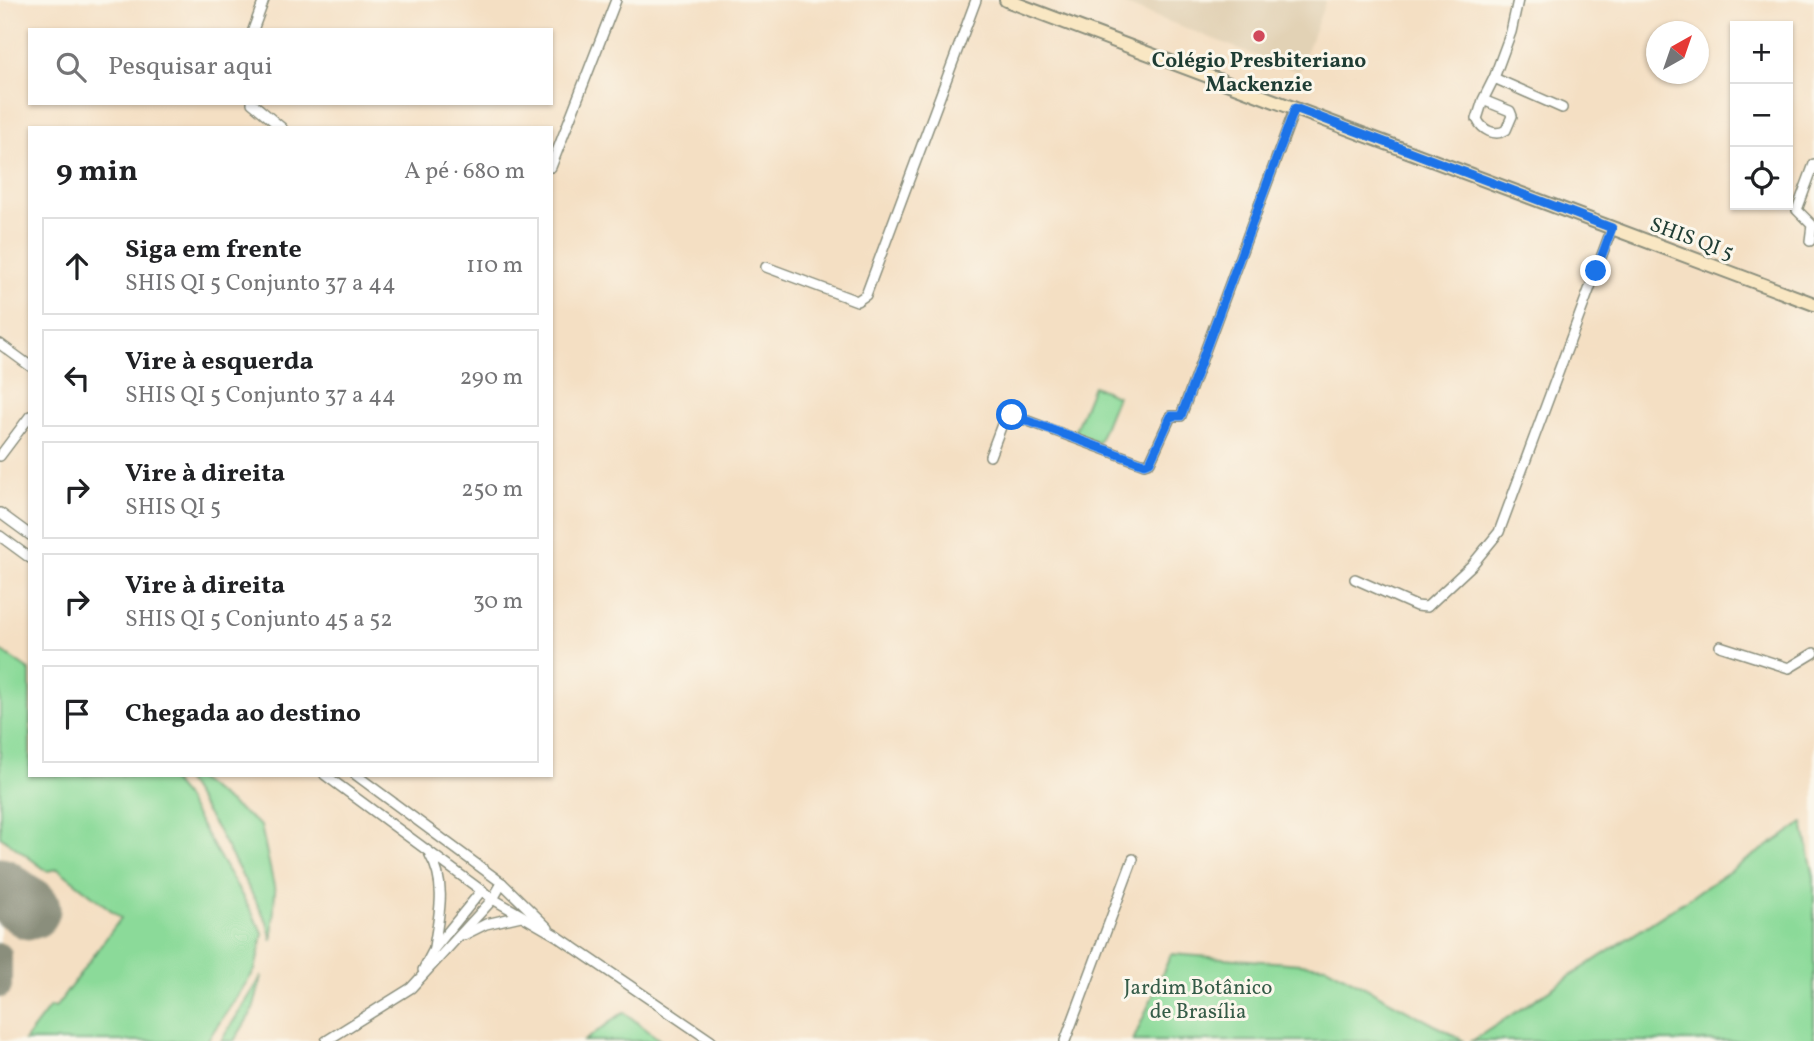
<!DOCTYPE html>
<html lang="pt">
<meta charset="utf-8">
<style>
body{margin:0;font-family:Vollkorn,serif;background:#f2f2f2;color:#202124}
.controls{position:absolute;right:21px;top:21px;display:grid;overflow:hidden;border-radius:0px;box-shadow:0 2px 5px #0004}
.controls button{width:63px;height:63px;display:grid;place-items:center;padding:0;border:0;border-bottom:2px solid #e0e0e0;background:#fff;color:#202124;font:35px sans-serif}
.compass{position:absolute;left:1646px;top:21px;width:63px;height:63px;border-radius:50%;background:#fff;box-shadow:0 2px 5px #0004;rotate:40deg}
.stop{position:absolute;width:21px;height:21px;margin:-16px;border:5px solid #1a73e8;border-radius:50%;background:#fff}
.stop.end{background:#1a73e8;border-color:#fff;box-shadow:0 2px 7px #0008}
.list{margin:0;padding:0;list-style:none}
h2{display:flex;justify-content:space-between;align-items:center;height:91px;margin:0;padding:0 28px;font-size:30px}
h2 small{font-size:23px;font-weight:400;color:#757577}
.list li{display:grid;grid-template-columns:46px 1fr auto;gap:21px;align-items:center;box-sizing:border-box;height:98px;margin:0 14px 14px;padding:0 14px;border:2px solid #e0e0e0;border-radius:0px}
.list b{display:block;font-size:26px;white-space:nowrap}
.list p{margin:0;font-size:23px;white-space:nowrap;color:#757577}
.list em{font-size:23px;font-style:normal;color:#757577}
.icon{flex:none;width:38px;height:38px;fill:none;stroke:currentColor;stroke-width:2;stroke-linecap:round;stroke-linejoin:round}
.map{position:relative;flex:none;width:1814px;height:1041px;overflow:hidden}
.search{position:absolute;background:#fff;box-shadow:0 2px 5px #0004;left:28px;top:28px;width:525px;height:77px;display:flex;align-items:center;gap:18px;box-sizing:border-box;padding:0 24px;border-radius:0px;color:#757577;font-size:26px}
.panel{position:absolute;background:#fff;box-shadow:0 2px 5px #0004;left:28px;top:126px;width:525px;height:651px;border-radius:0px}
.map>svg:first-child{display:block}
</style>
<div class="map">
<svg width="1814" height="1041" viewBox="0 0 1814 1041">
<rect width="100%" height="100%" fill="#fbf7ec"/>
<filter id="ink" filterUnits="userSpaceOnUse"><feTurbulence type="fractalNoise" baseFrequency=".0143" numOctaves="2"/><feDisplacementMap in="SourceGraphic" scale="14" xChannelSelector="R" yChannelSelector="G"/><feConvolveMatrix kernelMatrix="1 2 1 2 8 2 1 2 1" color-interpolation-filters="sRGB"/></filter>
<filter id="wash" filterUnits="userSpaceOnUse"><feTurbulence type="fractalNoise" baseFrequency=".00686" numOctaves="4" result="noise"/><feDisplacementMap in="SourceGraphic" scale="28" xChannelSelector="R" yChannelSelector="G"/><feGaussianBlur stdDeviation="1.57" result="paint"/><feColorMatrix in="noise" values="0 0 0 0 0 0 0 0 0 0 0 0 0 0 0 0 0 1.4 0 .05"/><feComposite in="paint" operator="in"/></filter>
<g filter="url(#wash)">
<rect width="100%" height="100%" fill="#f4dfc3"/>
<!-- built -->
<path fill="#e2d2b5" d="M 1113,0 L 1326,0 L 1299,72 Z"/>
<!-- green -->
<g fill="#8bda99" stroke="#558c66" stroke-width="2">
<path d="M 1093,386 L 1117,396 L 1098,443 L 1074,433 Z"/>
<path d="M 0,650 L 30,671 L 30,775 L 167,775 L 183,794 L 252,913 L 263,934 L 255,970 L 207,1041 L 24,1041 L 50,1007 L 55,1008 L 121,918 L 58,869 L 47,871 L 0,836 Z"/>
<path d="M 182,775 L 192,775 L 261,826 L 275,891 L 272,940 L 267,922 L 218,831 Z"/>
<path d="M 1803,823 L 1814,877 L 1814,1041 L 1472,1041 Z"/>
<path d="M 1171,954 L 1326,966 L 1464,1041 L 1133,1041 Z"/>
<path d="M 262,976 L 253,1010 L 234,1041 L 221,1041 Z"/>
<path d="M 624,1012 L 661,1041 L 584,1041 Z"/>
</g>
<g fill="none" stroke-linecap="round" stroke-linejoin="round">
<!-- taxiway -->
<path stroke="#8a8e7c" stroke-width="24" d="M 0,955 L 0,986"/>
<!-- runway -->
<path stroke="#8a8e7c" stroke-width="61" d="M 0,888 L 30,909"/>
</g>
</g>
<g filter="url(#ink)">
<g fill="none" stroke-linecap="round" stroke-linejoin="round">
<defs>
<g id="street">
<path d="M 253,30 L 264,0"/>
<path d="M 1494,78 L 1511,32 L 1518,0"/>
<path d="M 1483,100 L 1477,119 C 1482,130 1495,137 1506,130 L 1512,116 L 1510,111 L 1483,100 L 1494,78 L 1562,108"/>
<path d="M 252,103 L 282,128"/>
<path d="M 551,167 L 616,0"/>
<path d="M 1810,241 L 1812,225 L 1797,210 L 1814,164"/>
<path d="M 766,267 L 857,301 L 866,295 L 976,0"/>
<path d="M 0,344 L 30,366"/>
<path d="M 0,456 L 30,416"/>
<path d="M 990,456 L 1004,419 L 1012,415 L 1144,464 L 1150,462 L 1171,416 L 1181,416 L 1295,108"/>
<path d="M 0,513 L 30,535"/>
<path d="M 0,536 L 30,558"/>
<path d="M 1355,579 L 1416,606 L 1427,607 L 1472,565 L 1499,532 L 1612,228"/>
<path d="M 1720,646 L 1789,668 L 1814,653"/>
<path d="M 325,775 L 493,899 L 557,936 L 711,1041"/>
<path d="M 356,775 L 502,883 L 548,928"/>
<path d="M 430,855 C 447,884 439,915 434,947"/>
<path d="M 464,935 L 486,924 L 521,916"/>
<path d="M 423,970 L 434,949 L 482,890"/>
<path d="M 326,1041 L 411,988 L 493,899 L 502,883"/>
<path d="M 1065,1041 L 1133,859"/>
</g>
<path id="secondary" d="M 1006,0 L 1814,304"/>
</defs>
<!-- street casing -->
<use href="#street" stroke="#8a8e7c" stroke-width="12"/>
<!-- secondary casing -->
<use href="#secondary" stroke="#8a8e7c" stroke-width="16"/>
<!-- street -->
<use href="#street" stroke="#fff" stroke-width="9"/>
<!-- secondary -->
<use href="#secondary" stroke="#f9e7c3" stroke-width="12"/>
</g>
</g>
<g fill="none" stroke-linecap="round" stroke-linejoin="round" filter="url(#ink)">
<!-- route -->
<path stroke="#1a73e8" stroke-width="9" d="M 1012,415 L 1144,464 L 1150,462 L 1171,416 L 1181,416 L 1295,108 L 1612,228 L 1596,271"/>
</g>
<!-- markers -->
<circle fill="#d1495b" stroke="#fbf7ec" stroke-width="2.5" cx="1259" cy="36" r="7"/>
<g text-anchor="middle" stroke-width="6" stroke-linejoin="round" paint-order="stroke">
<!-- poi labels -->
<g font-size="21" font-weight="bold" fill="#1f3d34" stroke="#fbf7ec">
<text x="1259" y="67">Colégio Presbiteriano<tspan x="1259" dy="24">Mackenzie</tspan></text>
</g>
<!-- street labels -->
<g font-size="21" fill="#1f3d34" stroke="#fbf7ec">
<text transform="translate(1692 238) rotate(20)" y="7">SHIS QI 5</text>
</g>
<!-- park labels -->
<g font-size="21" fill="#355c48" stroke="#fbf7ec">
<text x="1198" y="994">Jardim Botânico<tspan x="1198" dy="24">de Brasília</tspan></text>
</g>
</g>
</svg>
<div class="controls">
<button>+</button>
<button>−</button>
<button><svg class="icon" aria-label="locate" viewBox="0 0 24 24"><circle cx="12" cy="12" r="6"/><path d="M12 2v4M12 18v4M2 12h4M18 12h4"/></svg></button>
</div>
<svg class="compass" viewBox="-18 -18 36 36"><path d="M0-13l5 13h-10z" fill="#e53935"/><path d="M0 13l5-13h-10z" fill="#757577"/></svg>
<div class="stop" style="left:1012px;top:415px"></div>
<div class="stop end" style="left:1596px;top:271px"></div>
<div class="search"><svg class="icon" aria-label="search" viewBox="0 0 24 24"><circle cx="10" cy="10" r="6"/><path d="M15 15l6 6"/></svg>Pesquisar aqui</div>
<section class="panel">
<h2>9 min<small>A pé · 680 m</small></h2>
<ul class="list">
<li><svg class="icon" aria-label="ahead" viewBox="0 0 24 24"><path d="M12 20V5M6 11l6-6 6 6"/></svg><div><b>Siga em frente</b><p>SHIS QI 5 Conjunto 37 a 44</p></div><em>110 m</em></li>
<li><svg class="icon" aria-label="left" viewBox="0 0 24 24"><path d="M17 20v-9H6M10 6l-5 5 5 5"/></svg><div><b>Vire à esquerda</b><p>SHIS QI 5 Conjunto 37 a 44</p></div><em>290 m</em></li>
<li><svg class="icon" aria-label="right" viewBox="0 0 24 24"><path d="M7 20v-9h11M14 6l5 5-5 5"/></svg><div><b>Vire à direita</b><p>SHIS QI 5</p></div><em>250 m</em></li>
<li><svg class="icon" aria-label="right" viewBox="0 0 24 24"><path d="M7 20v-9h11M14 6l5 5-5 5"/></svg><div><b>Vire à direita</b><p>SHIS QI 5 Conjunto 45 a 52</p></div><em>30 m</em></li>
<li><svg class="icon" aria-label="arrive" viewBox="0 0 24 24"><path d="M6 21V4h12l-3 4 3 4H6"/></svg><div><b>Chegada ao destino</b></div></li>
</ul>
</section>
</div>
